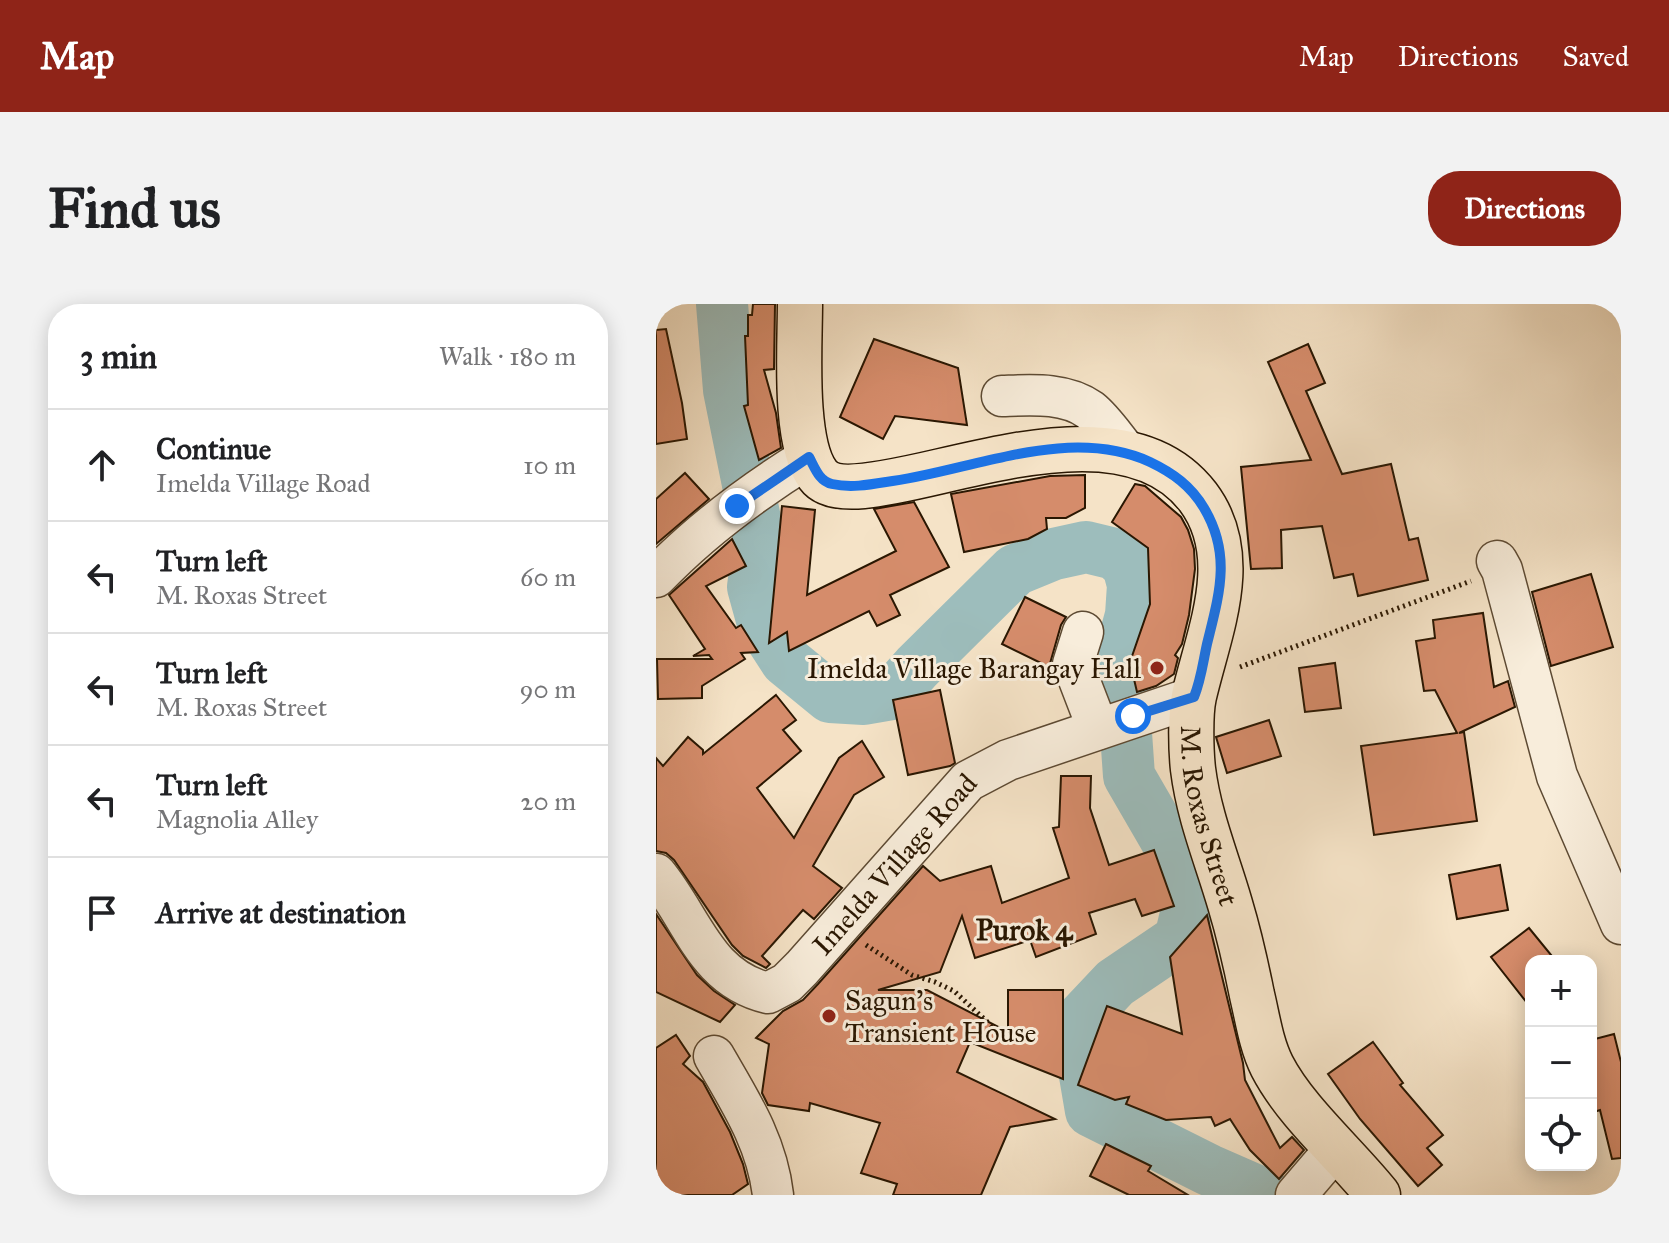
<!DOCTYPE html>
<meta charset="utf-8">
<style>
body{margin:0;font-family:"IM FELL Great Primer",serif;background:#f2f2f2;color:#202124}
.controls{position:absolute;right:24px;bottom:24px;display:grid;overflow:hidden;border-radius:16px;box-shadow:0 4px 20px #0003}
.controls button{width:72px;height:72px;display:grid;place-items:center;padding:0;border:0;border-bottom:2px solid #e0e0e0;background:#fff;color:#202124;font:40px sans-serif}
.stop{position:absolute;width:24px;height:24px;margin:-18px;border:6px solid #1a73e8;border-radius:50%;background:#fff}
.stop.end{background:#1a73e8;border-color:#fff;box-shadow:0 2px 8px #0008}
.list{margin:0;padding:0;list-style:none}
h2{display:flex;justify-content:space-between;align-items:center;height:104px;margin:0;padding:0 32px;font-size:34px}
h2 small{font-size:26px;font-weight:400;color:#757577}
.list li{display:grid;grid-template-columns:52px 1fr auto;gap:24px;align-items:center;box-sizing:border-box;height:112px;padding:0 32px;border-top:2px solid #e0e0e0}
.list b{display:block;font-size:30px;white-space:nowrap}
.list p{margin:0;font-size:26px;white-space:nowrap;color:#757577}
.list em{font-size:26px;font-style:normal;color:#757577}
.icon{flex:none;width:44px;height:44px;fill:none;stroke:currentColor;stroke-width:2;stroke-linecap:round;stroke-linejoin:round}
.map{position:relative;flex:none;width:965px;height:891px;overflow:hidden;border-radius:32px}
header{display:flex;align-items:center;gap:48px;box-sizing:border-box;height:112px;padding:0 40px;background:#8f2418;color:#fff}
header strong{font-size:38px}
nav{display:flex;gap:44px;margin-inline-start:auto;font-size:28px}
.intro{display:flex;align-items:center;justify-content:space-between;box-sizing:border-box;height:192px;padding:0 48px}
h1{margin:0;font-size:56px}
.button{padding:20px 36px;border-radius:32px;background:#8f2418;color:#fff;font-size:28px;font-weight:700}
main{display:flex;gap:48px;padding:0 48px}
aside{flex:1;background:#fff;border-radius:32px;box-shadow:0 4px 20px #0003}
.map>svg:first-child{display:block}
</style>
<header>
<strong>Map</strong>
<nav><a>Map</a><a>Directions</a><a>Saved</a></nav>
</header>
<div class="intro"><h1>Find us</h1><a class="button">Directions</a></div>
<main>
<aside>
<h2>3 min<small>Walk · 180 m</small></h2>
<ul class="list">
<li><svg class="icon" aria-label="ahead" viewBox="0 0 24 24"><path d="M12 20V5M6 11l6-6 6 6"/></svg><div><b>Continue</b><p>Imelda Village Road</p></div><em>10 m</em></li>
<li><svg class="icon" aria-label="left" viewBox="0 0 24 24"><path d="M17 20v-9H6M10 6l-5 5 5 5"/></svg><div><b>Turn left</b><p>M. Roxas Street</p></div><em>60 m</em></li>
<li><svg class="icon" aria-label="left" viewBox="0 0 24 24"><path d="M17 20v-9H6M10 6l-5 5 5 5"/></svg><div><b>Turn left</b><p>M. Roxas Street</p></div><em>90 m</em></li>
<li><svg class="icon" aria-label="left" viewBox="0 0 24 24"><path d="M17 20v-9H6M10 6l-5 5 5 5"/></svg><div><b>Turn left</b><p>Magnolia Alley</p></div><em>20 m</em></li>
<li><svg class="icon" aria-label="arrive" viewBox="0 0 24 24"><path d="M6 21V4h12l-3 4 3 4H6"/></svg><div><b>Arrive at destination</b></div></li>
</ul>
</aside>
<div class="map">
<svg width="965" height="891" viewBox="0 0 965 891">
<rect width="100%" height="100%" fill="#f5e3c7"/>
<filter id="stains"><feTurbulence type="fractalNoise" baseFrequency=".0025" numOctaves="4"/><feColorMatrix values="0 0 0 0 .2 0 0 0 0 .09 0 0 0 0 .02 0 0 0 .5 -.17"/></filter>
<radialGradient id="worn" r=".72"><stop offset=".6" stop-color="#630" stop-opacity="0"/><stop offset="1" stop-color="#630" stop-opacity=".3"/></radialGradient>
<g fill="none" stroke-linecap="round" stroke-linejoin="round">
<!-- river -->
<path stroke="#9dbdbc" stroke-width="52" d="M 66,0 L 73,86 L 103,235 L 97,283 L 108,323 L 130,357 L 174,393 L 208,395 L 237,390 L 261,363 L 359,266 L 398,250 L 430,243 L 459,250 L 472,262 L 477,281 L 475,311 L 469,333 L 468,400 L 473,472 L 524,560 L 534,593 L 524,635 L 459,679 L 426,714 L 425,748 L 435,807 L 553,866 L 610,891"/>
</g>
<!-- building -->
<g fill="#d58c6b" stroke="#2a1702" stroke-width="2">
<path d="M 97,0 L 119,0 L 118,65 L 108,66 L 120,109 L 125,144 L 103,156 L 88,102 L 92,101 L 89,32 L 92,32 L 92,11 L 96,11 Z"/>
<path d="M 10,25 L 26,99 L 31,135 L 0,140 L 0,26 Z"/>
<path d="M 218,35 L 302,64 L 311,121 L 239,112 L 227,135 L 184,113 Z"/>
<path d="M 652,40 L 669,79 L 650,87 L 686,170 L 735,160 L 753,236 L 762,234 L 772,276 L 702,292 L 697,270 L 678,274 L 666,222 L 625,226 L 626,264 L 595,265 L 585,163 L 655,156 L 612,58 Z"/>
<path d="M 29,169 L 53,195 L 0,240 L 0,195 Z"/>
<path d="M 429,171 L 429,204 L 410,214 L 390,214 L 391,225 L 372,235 L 308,248 L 295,190 L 394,172 Z"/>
<path d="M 479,180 L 489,182 L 525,213 L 532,226 L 538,245 L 539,265 L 533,311 L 526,340 L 519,351 L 522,354 L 518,370 L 500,382 L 481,388 L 474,358 L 494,300 L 492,244 L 456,218 Z"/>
<path d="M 258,198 L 293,263 L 234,291 L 244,311 L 221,322 L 213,307 L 133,347 L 131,328 L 113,339 L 126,202 L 159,206 L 151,291 L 240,247 L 218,205 Z"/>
<path d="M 76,235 L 90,262 L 50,282 L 80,324 L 85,321 L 102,348 L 85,349 L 89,355 L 46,382 L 46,394 L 2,395 L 1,355 L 56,355 L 53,351 L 37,352 L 49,345 L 13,291 Z"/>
<path d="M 935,270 L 957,343 L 895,362 L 876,288 Z"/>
<path d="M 369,293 L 410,313 L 405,321 L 393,363 L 346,340 Z"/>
<path d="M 827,309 L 838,383 L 852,377 L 859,403 L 803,429 L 808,428 L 821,517 L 718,531 L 705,442 L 801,429 L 779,386 L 768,387 L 760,337 L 779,334 L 777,316 Z"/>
<path d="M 679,359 L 685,404 L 649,408 L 643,364 Z"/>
<path d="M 284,386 L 299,459 L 294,462 L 252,471 L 237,396 Z"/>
<path d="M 120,391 L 140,416 L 127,426 L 145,447 L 101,484 L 138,534 L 183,454 L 206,437 L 228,473 L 198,491 L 157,562 L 186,584 L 158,615 L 147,606 L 106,652 L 114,660 L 110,664 L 87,652 L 76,641 L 18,556 L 10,549 L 0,547 L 0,454 L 7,462 L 32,433 L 47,446 L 47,450 Z"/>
<path d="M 613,416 L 625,452 L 571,469 L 560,433 Z"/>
<path d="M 405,472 L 435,472 L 434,504 L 453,561 L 498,546 L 518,602 L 486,612 L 479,595 L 433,609 L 440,630 L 380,653 L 374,636 L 319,654 L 306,612 L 284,668 L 222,686 L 271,686 L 352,728 L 352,686 L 407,686 L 407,775 L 314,738 L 301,768 L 399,815 L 354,823 L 325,891 L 237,891 L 241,880 L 205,869 L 224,819 L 154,799 L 153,807 L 112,801 L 106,789 L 113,740 L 100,734 L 127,707 L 147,696 L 162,680 L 267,562 L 284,577 L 335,562 L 346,599 L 413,574 L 397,524 L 403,523 Z"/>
<path d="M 844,561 L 852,606 L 801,615 L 793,571 Z"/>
<path d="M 0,610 L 41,671 L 58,687 L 79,701 L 64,718 L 0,688 Z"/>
<path d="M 551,611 L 587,759 L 589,776 L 624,844 L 636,833 L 648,846 L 623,875 L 594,846 L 574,815 L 559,822 L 555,813 L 510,816 L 470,800 L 473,793 L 459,796 L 422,781 L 451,702 L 526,730 L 514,653 Z"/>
<path d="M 873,624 L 900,657 L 875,657 L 875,704 L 835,653 Z"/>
<path d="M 958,730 L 965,758 L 965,854 L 956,855 L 944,806 L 935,809 L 935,736 Z"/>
<path d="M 20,731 L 34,752 L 27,760 L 47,778 L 74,828 L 87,860 L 92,880 L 76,891 L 0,891 L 0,744 Z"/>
<path d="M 717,738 L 747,779 L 744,781 L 787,831 L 771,844 L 786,861 L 762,882 L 704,815 L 672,770 Z"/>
<path d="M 450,840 L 495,862 L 492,867 L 532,891 L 473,891 L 434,872 Z"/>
</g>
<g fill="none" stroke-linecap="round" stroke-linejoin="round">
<defs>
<g id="minor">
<path d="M 346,92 C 375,91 409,88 434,106 C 448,117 460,136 472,150"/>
<path d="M 841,257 L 846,266 L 901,472 L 965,620"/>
<path d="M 0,273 C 45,226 98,187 153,153"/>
<path d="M 427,328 L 417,360 L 442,425"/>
<path id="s1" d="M 0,570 C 37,615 49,674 112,689 L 131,679 L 146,664 L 312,477 L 352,456 L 538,393"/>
<path d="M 58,752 C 84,797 111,838 117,891"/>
<path d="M 640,891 L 681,843"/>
</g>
<g id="major">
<path id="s2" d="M 144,0 C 144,42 137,138 162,171 C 201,224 450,72 542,193 C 587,253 553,327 538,392 C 534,410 535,447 537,465 C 543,513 561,555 574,600 C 583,630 590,661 596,691 C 602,716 605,740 616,762 C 639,807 690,851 722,891"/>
</g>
</defs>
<!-- minor casing -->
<use href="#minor" stroke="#5d4a33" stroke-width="43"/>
<!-- major casing -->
<use href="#major" stroke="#2a1702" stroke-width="47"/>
<!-- path -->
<g stroke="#2a1702" stroke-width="5" stroke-dasharray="2 4" stroke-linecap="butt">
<path d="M 584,363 L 815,277"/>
<path d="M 210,641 L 256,671 L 279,678 L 298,687 L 339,725 L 347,735"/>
</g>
<!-- minor -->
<use href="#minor" stroke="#f8eddb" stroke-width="40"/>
<!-- major -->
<use href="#major" stroke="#f5e3c7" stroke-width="44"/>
</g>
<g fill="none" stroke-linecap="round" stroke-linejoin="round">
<!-- route -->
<path stroke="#1a73e8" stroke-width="10" d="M 81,202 L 153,153 C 159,164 163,177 176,180 C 194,184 212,181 230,178 C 313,168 411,120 494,158 C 517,169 535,182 548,204 C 576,251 563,291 551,340 C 547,358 545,376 538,393 L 477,412"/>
</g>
<!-- markers -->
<g fill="#8f2418" stroke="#f8eddb" stroke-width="3">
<circle cx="501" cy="364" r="8"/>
<circle cx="173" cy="712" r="8"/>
</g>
<g text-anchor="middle" stroke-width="6" stroke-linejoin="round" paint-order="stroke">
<!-- poi labels -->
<g font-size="28" fill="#2a1702" stroke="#f8eddb" text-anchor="end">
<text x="485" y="374">Imelda Village Barangay Hall</text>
<text x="189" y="706" text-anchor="start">Sagun's<tspan x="189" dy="32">Transient House</tspan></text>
</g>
<!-- street labels -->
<g font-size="28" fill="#2a1702" stroke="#f8eddb">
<text dy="10" stroke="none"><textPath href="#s2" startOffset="904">M. Roxas Street</textPath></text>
<text dy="10" stroke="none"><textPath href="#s1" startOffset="350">Imelda Village Road</textPath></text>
</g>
<!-- neighbourhood labels -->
<g font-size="30" font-weight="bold" fill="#2a1702" stroke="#f8eddb">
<text x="368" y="636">Purok 4</text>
</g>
</g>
<rect width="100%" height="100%" filter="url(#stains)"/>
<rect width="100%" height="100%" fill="url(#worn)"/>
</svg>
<div class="controls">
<button>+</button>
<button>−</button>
<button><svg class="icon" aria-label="locate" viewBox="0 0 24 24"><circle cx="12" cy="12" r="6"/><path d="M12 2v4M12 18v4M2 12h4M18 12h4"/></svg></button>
</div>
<div class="stop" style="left:477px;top:412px"></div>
<div class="stop end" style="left:81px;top:202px"></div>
</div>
</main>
